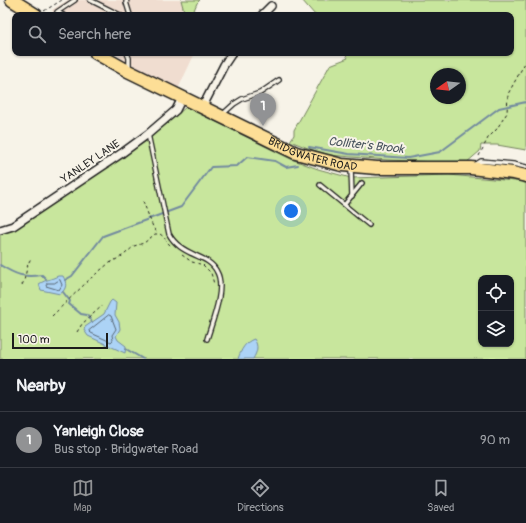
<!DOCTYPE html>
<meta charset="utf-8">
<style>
body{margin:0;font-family:Pangolin,sans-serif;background:#242831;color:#f1f3f6}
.controls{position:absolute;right:12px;bottom:12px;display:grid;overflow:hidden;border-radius:8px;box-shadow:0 1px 3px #0004}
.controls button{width:36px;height:36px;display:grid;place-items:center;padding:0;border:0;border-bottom:1px solid #363941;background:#171b24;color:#f1f3f6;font:20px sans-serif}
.compass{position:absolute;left:430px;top:68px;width:36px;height:36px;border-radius:50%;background:#171b24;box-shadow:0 1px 3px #0004;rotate:256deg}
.scale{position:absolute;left:12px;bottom:10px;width:96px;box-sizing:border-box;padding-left:4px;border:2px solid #1c1c1c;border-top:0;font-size:11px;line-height:14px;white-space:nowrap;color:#1c1c1c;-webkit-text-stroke:3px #f7f3e8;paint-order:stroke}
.you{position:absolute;left:291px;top:211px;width:14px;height:14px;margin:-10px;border:3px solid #fff;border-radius:50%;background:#1a73e8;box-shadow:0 0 0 6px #1a73e833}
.badge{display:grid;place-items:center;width:26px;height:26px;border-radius:50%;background:#919294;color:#fff;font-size:13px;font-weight:700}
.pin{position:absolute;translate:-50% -33px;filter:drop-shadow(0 1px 2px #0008)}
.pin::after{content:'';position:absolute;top:21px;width:14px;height:12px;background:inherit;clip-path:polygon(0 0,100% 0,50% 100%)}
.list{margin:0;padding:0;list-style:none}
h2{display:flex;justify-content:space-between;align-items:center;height:52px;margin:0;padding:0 16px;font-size:17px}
h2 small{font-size:13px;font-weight:400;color:#9ea1a6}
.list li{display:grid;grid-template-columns:26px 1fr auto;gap:12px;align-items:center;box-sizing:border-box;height:56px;padding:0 16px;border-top:1px solid #363941}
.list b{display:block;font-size:15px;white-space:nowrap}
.list p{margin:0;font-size:13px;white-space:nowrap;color:#9ea1a6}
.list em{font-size:13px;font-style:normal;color:#9ea1a6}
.icon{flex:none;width:22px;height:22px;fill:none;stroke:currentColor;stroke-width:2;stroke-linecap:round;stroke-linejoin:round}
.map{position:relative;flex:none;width:526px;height:359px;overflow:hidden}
.search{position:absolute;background:#171b24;box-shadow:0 1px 3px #0004;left:12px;right:12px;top:12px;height:44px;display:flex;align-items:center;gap:10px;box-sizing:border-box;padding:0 14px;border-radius:8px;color:#9ea1a6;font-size:15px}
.sheet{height:108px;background:#171b24}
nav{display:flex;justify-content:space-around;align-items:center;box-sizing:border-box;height:56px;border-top:1px solid #363941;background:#171b24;font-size:11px;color:#9ea1a6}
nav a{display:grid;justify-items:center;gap:2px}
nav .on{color:#919294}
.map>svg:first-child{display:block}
</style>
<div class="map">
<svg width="526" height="359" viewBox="0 0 526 359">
<rect width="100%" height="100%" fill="#f7f3e8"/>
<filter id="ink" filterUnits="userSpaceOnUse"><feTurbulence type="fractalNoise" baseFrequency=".025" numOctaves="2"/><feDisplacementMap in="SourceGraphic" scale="8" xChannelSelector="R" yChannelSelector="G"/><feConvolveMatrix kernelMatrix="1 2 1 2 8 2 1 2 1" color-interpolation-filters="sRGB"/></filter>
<g filter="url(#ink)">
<!-- built -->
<g fill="#f0ddd0">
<path d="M 68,0 L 181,0 L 185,15 L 54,15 L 52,10 Z"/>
<path d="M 115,53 L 195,53 L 178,89 L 123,60 Z"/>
</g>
<!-- green -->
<g fill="#c8e69d" stroke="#72815c" fill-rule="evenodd">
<path d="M 181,0 L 200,0 L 197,3 L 192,15 L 185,15 Z"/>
<path d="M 302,0 L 526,0 L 526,150 L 497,145 L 481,145 L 480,151 L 466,163 L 387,160 L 329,155 L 313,150 L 290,141 L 294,135 L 294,130 L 330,65 L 348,58 L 345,53 L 511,53 L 511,15 L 315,15 ZM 436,74 L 460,74 L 460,98 L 436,98 Z"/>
<path d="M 186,107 L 291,159 L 318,169 L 351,178 L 449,175 L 526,182 L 526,359 L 0,359 L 0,234 L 12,230 L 143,143 L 163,127 ZM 481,278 L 511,278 L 511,344 L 481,344 Z"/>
</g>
<!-- water -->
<g fill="#acd3f6" stroke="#728a9f">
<path d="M 58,276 L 63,276 C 67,283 67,289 60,294 L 41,290 L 39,284 C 47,279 50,280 58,276 Z"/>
<path d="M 112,300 L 116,303 L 115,315 L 119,322 L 120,329 L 116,336 L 118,340 L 126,346 L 125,353 L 88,336 L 84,330 L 85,327 L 104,314 L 110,302 Z"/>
<path d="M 254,339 C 259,346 257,352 253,359 L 238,359 C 241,350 245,342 254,339 Z"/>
</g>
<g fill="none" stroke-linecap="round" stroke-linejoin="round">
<!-- shore -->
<g stroke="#566573" stroke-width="1">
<path d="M 60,280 L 62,285 L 59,290 L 46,286 L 47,283 L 54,283 Z"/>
<path d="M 109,315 L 111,316 L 116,329 L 112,335 L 113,340 L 111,342 L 91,333 L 89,331 Z"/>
</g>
<!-- stream -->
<g stroke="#728a9f" stroke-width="2">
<path d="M 309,147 L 349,154 L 408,158 L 440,152 L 499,108 L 526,102"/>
<path d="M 0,265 C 16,275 24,278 42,275 L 46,279"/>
<path d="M 65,280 L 72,276 L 103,236 L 181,207 L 211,167 L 237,166 L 247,157 L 275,161 L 286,167 L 298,165"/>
<path d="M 63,292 L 70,301 L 69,304 L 81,314 L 87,315 L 92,322"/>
<path d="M 126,349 L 143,359"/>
</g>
<defs>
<g id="lane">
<path d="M 90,0 L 120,15"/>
<path d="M 127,0 L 126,2 L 130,15"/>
<path d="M 63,15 L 57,12 L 75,0"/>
<path d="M 127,53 L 129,58 L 129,68"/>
<path d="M 223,114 L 234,104 L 242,99 L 260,93 L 279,80"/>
<path d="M 148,134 L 169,234 C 175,245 184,250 195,255 C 204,259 213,263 217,272 C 226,288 212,322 207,339"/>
<path d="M 475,165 L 481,161 L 513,164 L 526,167"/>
<path d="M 351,169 L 352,196"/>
<path d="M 320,185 L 369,225"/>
<path d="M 345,204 L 362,183"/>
</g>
<g id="street">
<path d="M 262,15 L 271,6"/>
<path d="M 202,108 L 224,65 L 232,53"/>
<path d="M 0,230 L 13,226 L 122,153 L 148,134 L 176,110 L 182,98"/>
</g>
<g id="highway">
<path d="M 12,0 L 36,15"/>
<path id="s1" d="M 96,53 L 128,71 L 296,153 L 342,165 L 377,168 L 471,168 L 513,173 L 526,176"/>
</g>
</defs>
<!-- lane casing -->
<use href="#lane" stroke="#1c1c1c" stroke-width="6"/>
<!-- street casing -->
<use href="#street" stroke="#1c1c1c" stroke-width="10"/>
<!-- highway casing -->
<use href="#highway" stroke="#1c1c1c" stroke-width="15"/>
<!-- path -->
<g stroke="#1c1c1c" stroke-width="1" stroke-dasharray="3 3" stroke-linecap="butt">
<path d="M 44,11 L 62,0"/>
<path d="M 479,156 L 488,138 L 496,130 L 507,113 L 508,94 L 526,61"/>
<path d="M 143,201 L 153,227 L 157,233"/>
<path d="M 182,255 L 192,262 L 200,264"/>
<path d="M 203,265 L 211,273 L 214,284"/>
<path d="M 22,285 C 27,276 25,266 32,257"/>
<path d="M 52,316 L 91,278 L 108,264 L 124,255 L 134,246 L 144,243 L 155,234 L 160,234 C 165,237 167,243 172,247"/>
<path d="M 77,332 L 82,324 L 102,306"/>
</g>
<!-- lane -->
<use href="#lane" stroke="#f7f3e8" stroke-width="3.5"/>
<!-- street -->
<use href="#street" stroke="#f7f3e8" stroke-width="7"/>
<!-- highway -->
<use href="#highway" stroke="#fdde96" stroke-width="12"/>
</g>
</g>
<g text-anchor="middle" stroke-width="4" stroke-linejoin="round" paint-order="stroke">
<!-- street labels -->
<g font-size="11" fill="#1c1c1c" stroke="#f7f3e8">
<text dy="4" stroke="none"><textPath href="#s1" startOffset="240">BRIDGWATER ROAD</textPath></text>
<text transform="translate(90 161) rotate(-34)" y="4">YANLEY LANE</text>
</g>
<!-- water labels -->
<g font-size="12" font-style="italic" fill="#47535d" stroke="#f7f3e8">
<text transform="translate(366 145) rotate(6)" y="4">Colliter's Brook</text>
</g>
</g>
</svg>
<div class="controls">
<button><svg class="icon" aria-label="locate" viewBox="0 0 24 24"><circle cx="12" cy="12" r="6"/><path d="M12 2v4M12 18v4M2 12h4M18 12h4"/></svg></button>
<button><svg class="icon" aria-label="layers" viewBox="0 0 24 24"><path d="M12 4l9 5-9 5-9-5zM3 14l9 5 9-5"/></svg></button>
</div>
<svg class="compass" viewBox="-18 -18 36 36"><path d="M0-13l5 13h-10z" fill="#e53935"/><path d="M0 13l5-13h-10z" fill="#9ea1a6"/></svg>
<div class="scale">100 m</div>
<div class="you"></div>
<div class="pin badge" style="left:263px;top:126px">1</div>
<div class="search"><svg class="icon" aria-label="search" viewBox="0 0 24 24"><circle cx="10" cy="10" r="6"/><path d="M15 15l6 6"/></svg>Search here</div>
</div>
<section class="sheet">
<h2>Nearby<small></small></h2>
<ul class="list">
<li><span class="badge">1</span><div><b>Yanleigh Close</b><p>Bus stop · Bridgwater Road</p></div><em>90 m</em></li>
</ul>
</section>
<nav>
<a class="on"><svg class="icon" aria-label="map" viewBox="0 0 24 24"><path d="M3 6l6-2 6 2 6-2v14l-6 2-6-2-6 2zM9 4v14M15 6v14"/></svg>Map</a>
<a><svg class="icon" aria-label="directions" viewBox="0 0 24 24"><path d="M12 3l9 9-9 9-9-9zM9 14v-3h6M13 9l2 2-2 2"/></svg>Directions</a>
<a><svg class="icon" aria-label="saved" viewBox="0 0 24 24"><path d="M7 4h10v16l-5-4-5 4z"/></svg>Saved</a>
</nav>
